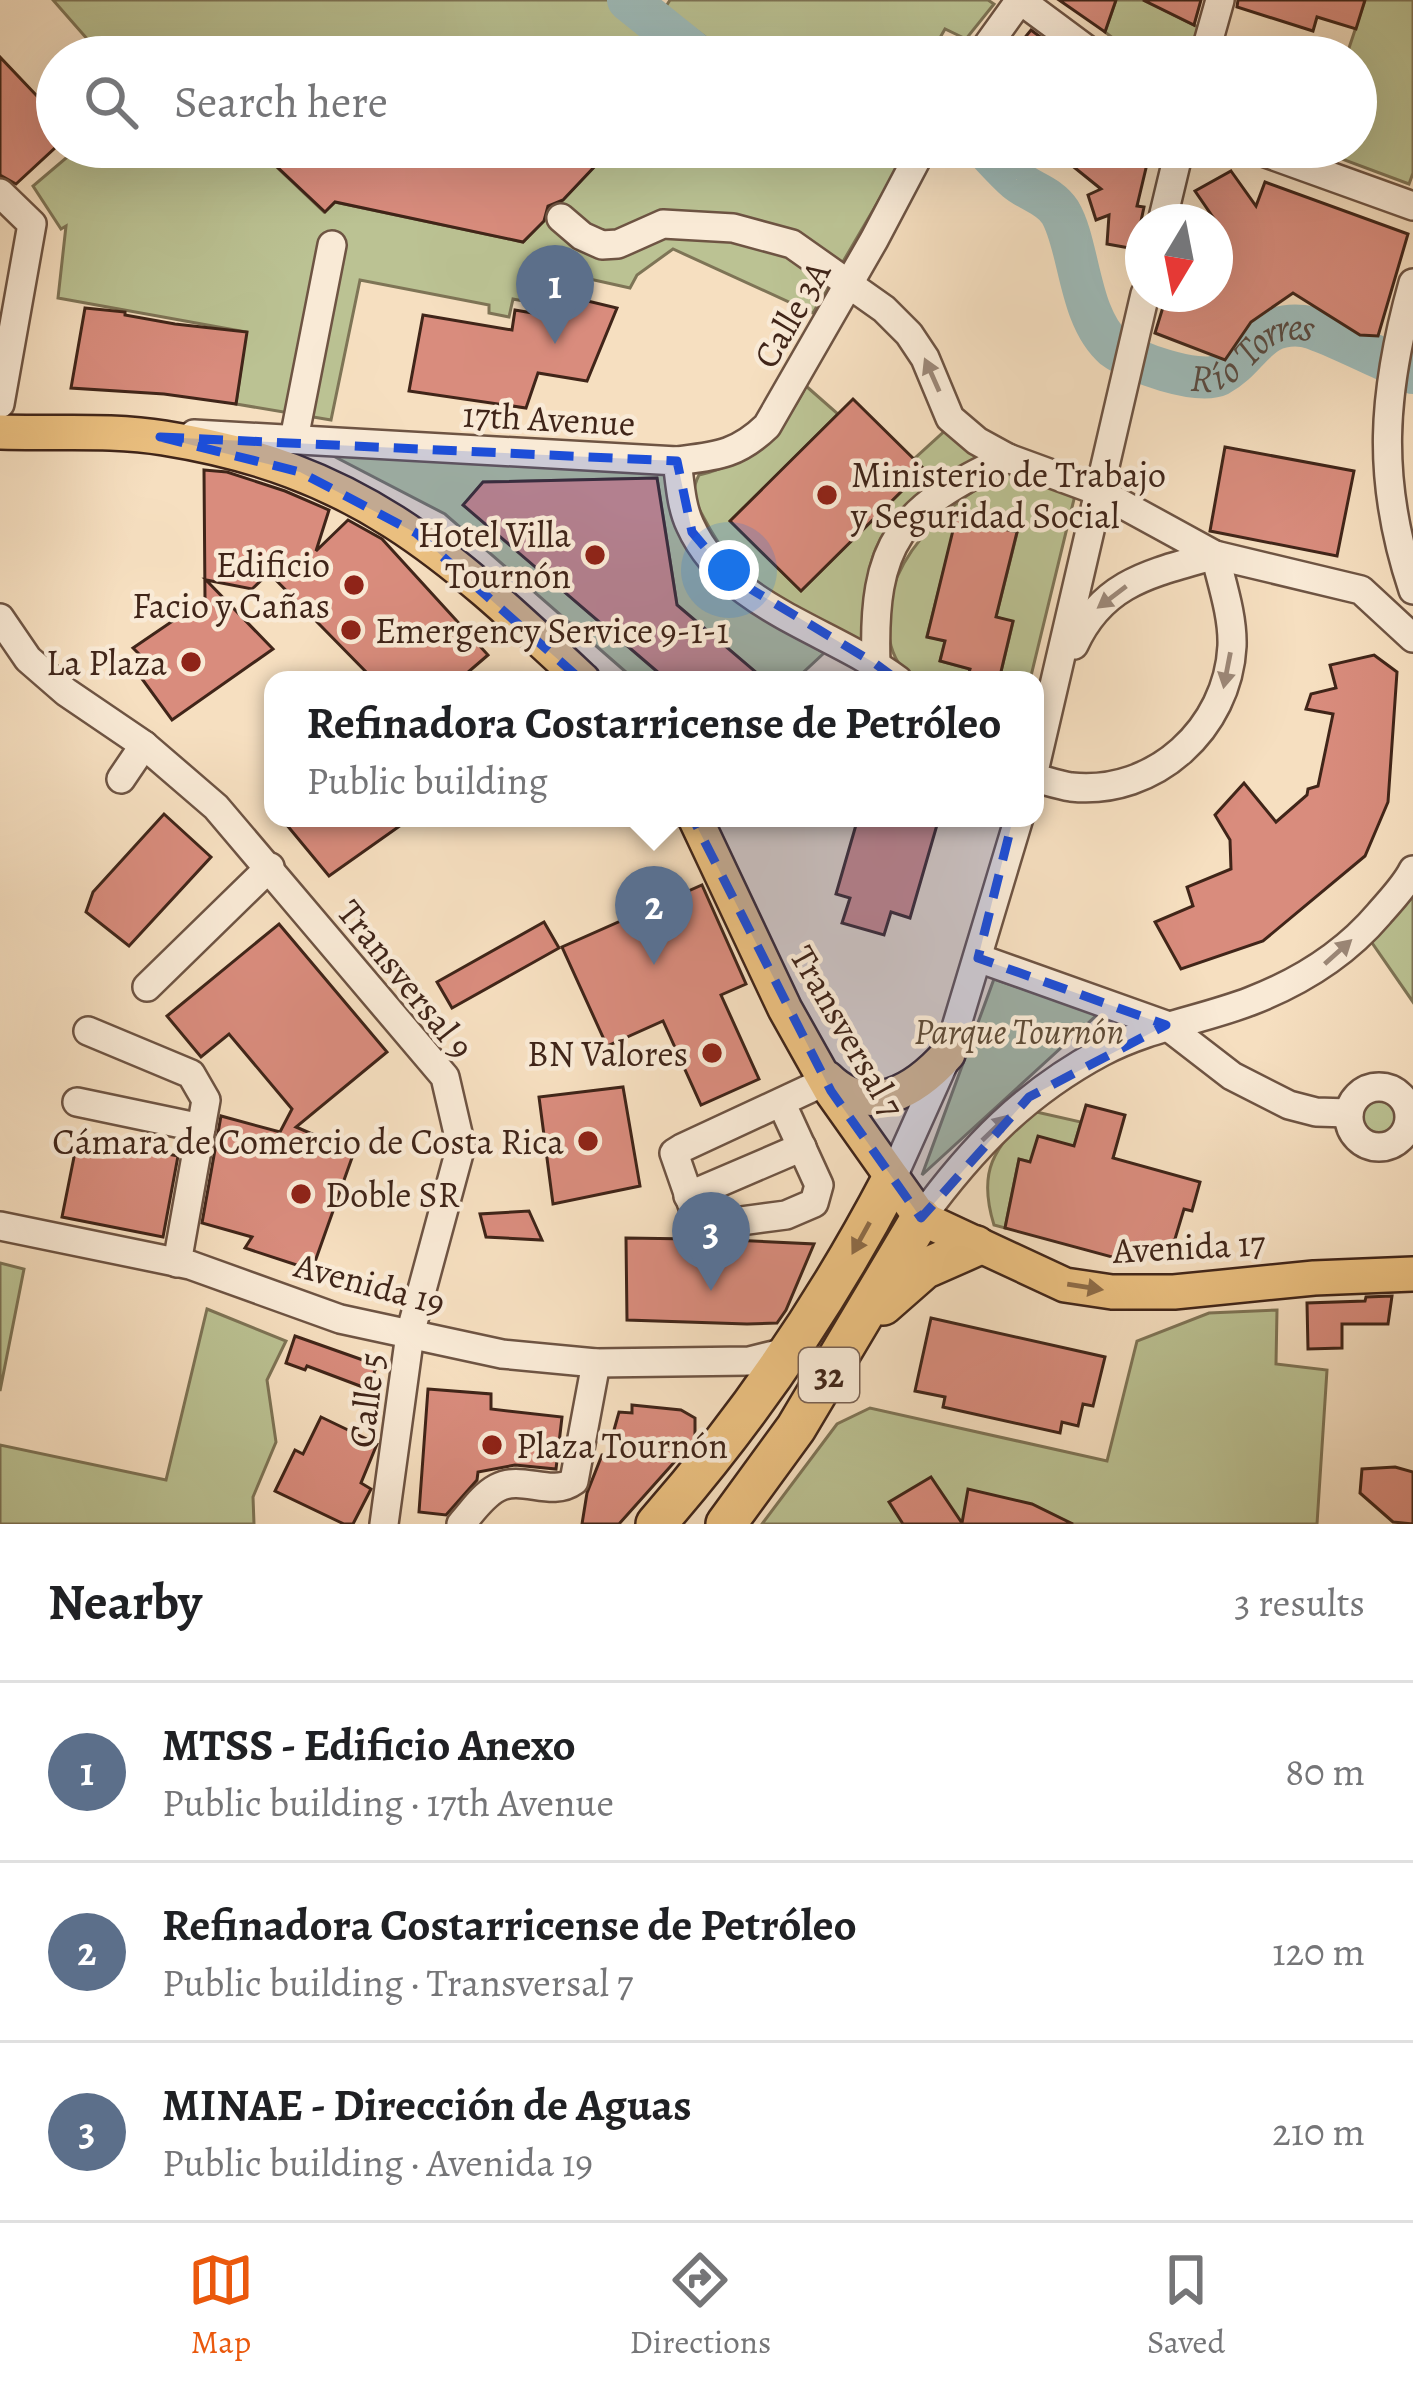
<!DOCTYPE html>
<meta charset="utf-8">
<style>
body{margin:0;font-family:Alegreya,serif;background:#f2f2f2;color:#202124}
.compass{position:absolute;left:1125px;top:204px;width:108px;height:108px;border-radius:50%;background:#fff;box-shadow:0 12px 48px #0002;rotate:190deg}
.you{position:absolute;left:729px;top:570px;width:42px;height:42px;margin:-30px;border:9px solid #fff;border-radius:50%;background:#1a73e8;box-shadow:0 0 0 18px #1a73e833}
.badge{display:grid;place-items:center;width:78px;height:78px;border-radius:50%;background:#ea580c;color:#fff;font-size:39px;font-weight:700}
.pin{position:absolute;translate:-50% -99px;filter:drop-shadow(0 3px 6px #0008)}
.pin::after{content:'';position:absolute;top:63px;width:42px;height:36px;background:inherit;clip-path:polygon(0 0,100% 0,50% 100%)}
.popup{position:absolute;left:264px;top:671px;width:780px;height:156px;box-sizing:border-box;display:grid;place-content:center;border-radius:24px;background:#fff;filter:drop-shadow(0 3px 9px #0005);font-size:39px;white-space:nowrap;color:#757577}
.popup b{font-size:45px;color:#202124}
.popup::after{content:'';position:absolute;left:50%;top:100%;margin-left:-24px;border:24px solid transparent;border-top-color:#fff}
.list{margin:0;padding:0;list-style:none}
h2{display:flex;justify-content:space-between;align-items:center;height:156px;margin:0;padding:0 48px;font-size:51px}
h2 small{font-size:39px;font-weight:400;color:#757577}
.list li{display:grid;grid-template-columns:78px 1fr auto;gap:36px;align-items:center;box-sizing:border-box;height:180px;padding:0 48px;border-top:3px solid #e0e0e0}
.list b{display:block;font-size:45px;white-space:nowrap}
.list p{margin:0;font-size:39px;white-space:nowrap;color:#757577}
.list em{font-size:39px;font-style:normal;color:#757577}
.icon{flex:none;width:66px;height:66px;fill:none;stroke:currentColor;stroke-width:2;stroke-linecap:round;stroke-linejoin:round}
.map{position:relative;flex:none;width:1413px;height:1524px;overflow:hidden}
.search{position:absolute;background:#fff;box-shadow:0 12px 48px #0002;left:36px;right:36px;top:36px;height:132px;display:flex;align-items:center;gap:30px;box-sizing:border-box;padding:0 42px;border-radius:66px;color:#757577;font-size:45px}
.sheet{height:696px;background:#fff}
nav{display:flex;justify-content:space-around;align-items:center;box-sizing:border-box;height:168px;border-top:3px solid #e0e0e0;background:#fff;font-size:33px;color:#757577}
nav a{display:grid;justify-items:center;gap:6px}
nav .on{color:#ea580c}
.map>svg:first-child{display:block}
</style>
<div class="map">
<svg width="1413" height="1524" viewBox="0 0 1413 1524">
<rect width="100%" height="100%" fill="#f6dfc0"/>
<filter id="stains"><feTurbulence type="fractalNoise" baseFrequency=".00167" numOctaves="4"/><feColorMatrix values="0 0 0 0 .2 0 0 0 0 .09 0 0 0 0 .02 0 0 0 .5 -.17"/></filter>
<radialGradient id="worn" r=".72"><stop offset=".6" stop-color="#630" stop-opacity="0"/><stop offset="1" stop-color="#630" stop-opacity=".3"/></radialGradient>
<!-- green -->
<g fill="#bbc293" stroke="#7e7456" stroke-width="3">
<path d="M 53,0 L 628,0 L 699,57 L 103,57 Z"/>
<path d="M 670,0 L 988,0 L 994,4 L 966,39 L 945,29 L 937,43 L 946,57 L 733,57 L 665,8 Z"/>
<path d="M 1116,0 L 1143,0 L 1198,27 L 1189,57 L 1137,57 L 1105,32 Z"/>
<path d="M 1365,0 L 1413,0 L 1413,173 L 1409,184 L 1323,152 L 1325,147 L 1356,147 L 1356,57 L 1347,54 Z"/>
<path d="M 79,147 L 268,147 L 263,154 L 324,212 L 335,202 L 523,242 L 613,147 L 910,147 L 813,313 L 673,249 L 637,275 L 630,288 L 545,269 L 539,304 L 513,299 L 509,317 L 489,313 L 489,305 L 360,280 L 331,420 L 236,404 L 246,332 L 58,298 L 66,226 L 61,229 L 33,186 Z"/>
<path d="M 806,386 L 838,414 L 731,521 L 801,591 L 923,470 L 914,459 L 948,428 L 985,457 C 943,477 896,503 876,548 C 864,576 864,614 862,644 C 791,608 742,592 704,518 C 695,502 690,492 699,475 C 747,464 784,431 806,386 Z"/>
<path d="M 314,446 L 668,472 C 683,584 737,599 824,653 L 795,680 L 765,680 L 677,605 L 657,478 L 483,482 L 464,505 L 667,680 L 635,680 L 445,514 Z"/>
<path d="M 1015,468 L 1075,495 L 1030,680 L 999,680 L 1013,622 L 996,617 L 1017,533 L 957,518 L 927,636 L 945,641 L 940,661 L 970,669 L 967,680 C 953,680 934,683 920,680 C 905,677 895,660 891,646 C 870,568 952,495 1015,468 Z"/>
<path d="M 1413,897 L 1413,1002 L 1368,937 Z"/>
<path d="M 994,979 L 1098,1014 L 922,1175 Z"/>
<circle cx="1379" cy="1117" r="22"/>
<path d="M 1032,1111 L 1081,1122 L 1074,1146 L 1030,1162 L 1019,1159 L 1005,1228 L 994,1225 C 977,1170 994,1149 1032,1111 Z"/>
<path d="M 0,1263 L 24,1269 L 0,1391 Z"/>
<path d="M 207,1309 L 286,1341 L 267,1380 L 276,1442 L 253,1497 L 254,1524 L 0,1524 L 0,1445 L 166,1480 Z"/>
<path d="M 1277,1310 L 1276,1364 L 1327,1370 L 1317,1524 L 762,1524 L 837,1424 L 870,1408 L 1107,1461 L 1137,1341 L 1209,1313 Z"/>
</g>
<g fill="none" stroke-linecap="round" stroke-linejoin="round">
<!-- river -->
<g stroke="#9ebbb9" stroke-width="42">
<path d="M 628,0 L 699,57"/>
<path id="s1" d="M 984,147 C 994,158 1005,170 1016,180 C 1030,192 1049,195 1060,212 C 1080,245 1078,317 1114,348 C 1132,362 1198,385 1219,375 C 1251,358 1257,321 1303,326 C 1321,328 1391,364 1413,373"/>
</g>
</g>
<!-- building -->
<g fill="#d98c7d" stroke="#402519" stroke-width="3">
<path d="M 1059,0 L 1116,0 L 1105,32 Z"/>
<path d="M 1143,0 L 1201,0 L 1194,25 Z"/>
<path d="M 1238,0 L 1365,0 L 1356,29 L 1317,17 L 1313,31 L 1237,7 Z"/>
<path d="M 1031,30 L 1067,57 L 1009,57 Z"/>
<path d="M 0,57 L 57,117 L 57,146 L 16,184 L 0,175 Z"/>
<path d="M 256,147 L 613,147 L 563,200 L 548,206 L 544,221 L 523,242 L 335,202 L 325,212 Z"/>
<path d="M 1049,147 L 1151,147 L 1137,206 L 1144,207 L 1135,249 L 1107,244 L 1109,215 L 1096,220 L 1088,195 L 1101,189 Z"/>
<path d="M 1231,171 L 1256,206 L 1265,182 L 1408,234 L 1378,336 L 1360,335 L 1293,293 L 1251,322 L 1225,360 L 1155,333 L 1167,294 L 1215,294 L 1215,236 L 1219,226 L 1195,191 Z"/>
<path d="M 550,292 L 617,308 L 587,381 L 538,373 L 526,408 L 409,391 L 423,315 L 512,330 L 515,310 L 544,315 Z"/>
<path d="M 85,308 L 125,312 L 125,315 L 175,324 L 247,332 L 236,404 L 164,394 L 71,388 Z"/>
<path d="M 853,399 L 924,469 L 801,591 L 730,521 Z"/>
<path d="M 1225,447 L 1354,471 L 1337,556 L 1210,531 Z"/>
<path d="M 204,470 L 227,472 L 285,491 L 329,510 L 316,551 L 348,520 L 382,539 L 488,655 L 459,680 L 374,680 L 269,573 L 252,589 L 206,580 L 273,649 L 172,720 L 129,661 L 139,654 L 133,648 L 205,599 Z"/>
<path d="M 657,478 L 677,605 L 765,680 L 667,680 L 463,505 L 483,482 Z"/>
<path d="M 956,518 L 1017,532 L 996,617 L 1013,621 L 999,680 L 967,680 L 970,669 L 940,661 L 945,641 L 927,637 Z"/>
<path d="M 1374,655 L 1397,672 L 1388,802 L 1365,856 L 1263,941 L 1181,969 L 1155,922 L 1193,906 L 1187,887 L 1231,869 L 1230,840 L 1215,815 L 1244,783 L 1276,822 L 1307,795 L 1308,789 L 1318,786 L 1333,714 L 1306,709 L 1311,694 L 1336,688 L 1330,665 Z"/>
<path d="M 164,814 L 211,857 L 129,946 L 86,912 L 93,892 Z"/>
<path d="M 281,818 L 411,818 L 329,876 Z"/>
<path d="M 858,818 L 939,818 L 910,918 L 891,912 L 884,935 L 842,923 L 850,898 L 836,894 Z"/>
<path d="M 702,885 L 746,984 L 721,995 L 759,1079 L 701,1105 L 663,1021 L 607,1046 L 562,947 Z"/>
<path d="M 544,922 L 559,948 L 452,1008 L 437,982 Z"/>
<path d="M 279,924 L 387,1052 L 296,1127 L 354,1152 L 312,1270 L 245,1248 L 252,1237 L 202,1223 L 221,1116 L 280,1132 L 292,1109 L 229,1034 L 201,1057 L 167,1016 Z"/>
<path d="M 623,1087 L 640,1186 L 553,1204 L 539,1097 Z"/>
<path d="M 1086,1105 L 1125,1115 L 1113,1158 L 1200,1182 L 1192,1211 L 1184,1209 L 1172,1249 L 1144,1253 L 1126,1248 L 1123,1260 L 1005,1228 L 1019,1159 L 1030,1162 L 1038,1136 L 1074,1146 Z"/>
<path d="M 78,1137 L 178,1156 L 163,1237 L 62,1217 Z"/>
<path d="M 529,1211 L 542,1240 L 486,1237 L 480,1214 Z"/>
<path d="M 626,1238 L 692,1239 L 706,1244 L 732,1240 L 814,1244 L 786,1310 L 777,1323 L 747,1324 L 627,1320 Z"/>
<path d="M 1392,1296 L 1388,1324 L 1342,1324 L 1342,1348 L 1308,1349 L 1307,1303 L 1365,1301 L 1366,1297 Z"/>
<path d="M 931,1318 L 1105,1357 L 1093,1406 L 1083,1404 L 1078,1426 L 1062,1422 L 1060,1433 L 943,1407 L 945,1397 L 915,1391 Z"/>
<path d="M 295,1336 L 377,1365 L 368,1389 L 307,1366 L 305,1370 L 286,1363 Z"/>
<path d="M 428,1389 L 491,1394 L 491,1409 L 562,1417 L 556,1469 L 515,1465 L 478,1472 L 477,1480 L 446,1515 L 419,1512 Z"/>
<path d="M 632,1405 L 681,1410 L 695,1418 L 695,1439 L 619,1524 L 582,1524 L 587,1493 L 602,1455 L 607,1455 L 619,1412 L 632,1413 Z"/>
<path d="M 321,1417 L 377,1444 L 361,1483 L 371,1489 L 353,1524 L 344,1524 L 275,1491 L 295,1450 L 303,1454 Z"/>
<path d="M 1395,1467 L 1413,1472 L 1413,1524 L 1393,1522 L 1360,1493 L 1362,1469 Z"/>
<path d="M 931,1477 L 962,1523 L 968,1489 L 1032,1504 L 1073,1524 L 903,1524 L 889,1502 Z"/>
</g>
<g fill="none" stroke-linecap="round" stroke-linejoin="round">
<defs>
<g id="minor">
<path d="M 1020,0 L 1097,57"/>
<path d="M 979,57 L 1020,0"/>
<path d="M 1204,57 L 1220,0"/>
<path d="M 1249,147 L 1413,206"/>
<path d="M 0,193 L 32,224 L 0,404"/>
<path d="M 561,218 L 582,236 L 602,245 L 618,244 L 663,224 L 733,228 L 792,244 L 884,309 L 909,334 L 925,358 L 950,418 L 977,441 L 1008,458 L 1098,491 L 1215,555 L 1361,590 L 1413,638"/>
<path d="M 1162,222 L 1180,147"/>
<path d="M 1413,283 C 1382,394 1376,479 1413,590"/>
<path d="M 194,434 L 677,461 C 680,482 681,506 690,525 C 727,608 832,630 898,680"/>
<path d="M 294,439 L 332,245"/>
<path d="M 677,461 C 716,456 737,455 767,426 L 874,240 L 923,147"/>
<path d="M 0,618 L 28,659 L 66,692 L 144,745 L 216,807 L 445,1077 L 461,1146 L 410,1334 L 384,1524"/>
<path d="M 1074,645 C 1103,581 1153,573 1215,555"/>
<path d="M 876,664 C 872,542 900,508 1008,458"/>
<path d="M 1035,767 L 1145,294"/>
<path d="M 1035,778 C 1047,781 1059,785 1071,787 C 1155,796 1228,728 1232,646 C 1233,616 1222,584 1215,555"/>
<path d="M 121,779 L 144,745"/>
<path d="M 978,958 L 1166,1025 L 1232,1076 L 1289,1105 L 1316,1112 L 1349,1113"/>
<path d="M 147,987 L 270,867"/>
<path d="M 88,1031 L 191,1074 L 206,1100 L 177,1263"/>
<circle cx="1379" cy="1117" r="30"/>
<path d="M 77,1102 L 201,1128"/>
<path d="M 781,1102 L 819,1185 L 814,1203 L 786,1215 L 704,1226 L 698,1222 L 674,1153 L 682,1148 L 826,1081"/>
<path d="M 891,1181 L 948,1054 L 1019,818"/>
<path d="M 688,1196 L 802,1147"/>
<path d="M 921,1218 C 972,1148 1025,1093 1102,1052 C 1149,1027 1202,1020 1251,1001 C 1300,982 1345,954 1379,914 C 1391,900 1405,886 1413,870"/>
<path d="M 0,1226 L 190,1265 L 340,1319 L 502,1354 L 596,1363 L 749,1361 L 790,1351"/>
<path d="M 461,1524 C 472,1512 482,1496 497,1488 C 522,1474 551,1498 574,1481 L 596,1363"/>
</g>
<g id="major">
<path d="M 0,432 C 54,434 112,429 164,438 C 358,469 446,552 583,680"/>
<path d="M 695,818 L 785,1009 L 831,1091 L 921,1218 L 1065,1285 L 1112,1292 L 1174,1292 L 1314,1278 L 1413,1274"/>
<path d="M 827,1078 C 869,1120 916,1090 948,1054"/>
</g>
<g id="highway">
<path d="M 883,1305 L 924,1269 L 976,1246"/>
<path d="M 656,1524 C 748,1419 826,1305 891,1181"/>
<path d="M 726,1524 L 796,1428 L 921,1218"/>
</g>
</defs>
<!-- minor casing -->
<use href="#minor" stroke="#6e5443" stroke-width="32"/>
<!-- major casing -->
<use href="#major" stroke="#402519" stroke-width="38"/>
<!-- highway casing -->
<use href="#highway" stroke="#402519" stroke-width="44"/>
<!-- minor -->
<use href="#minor" stroke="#f9ead6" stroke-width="27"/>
<!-- major -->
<use href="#major" stroke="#ebc080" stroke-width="33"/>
<!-- highway -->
<use href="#highway" stroke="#ebc080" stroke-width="39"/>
</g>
<!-- one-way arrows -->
<defs><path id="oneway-solid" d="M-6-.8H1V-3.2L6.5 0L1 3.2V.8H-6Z" transform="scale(3)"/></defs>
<g fill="#9c8878">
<use href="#oneway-solid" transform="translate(932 375) rotate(-114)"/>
<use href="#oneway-solid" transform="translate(1112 597) rotate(143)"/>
<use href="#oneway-solid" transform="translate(1227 670) rotate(101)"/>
<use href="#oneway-solid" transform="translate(1338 952) rotate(-42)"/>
<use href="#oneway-solid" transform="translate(995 1128) rotate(-44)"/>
</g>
<g fill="#8d6b47">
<use href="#oneway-solid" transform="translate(861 1238) rotate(119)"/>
<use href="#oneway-solid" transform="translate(1085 1287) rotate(9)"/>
</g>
<!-- marked area -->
<path fill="#1d4ed8" fill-opacity="0.2" stroke="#1d4ed8" stroke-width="9" stroke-dasharray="24 15" stroke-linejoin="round" d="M 160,437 L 677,461 L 692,532 L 729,576 L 876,664 L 989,748 L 1013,819 L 978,958 L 1166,1025 L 1029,1097 L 921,1218 L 831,1091 L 677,787 L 608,704 L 416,533 L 300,472 Z"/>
<!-- markers -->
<g fill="#8f2418" stroke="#f9ead6" stroke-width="4.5">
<circle cx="827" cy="495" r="12"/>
<circle cx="595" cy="555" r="12"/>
<circle cx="354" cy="585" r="12"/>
<circle cx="351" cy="630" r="12"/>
<circle cx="191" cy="662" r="12"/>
<circle cx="712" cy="1053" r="12"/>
<circle cx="588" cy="1141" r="12"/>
<circle cx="301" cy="1194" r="12"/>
<circle cx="492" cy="1445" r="12"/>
</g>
<g text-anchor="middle" stroke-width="9" stroke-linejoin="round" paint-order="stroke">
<!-- shield labels -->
<rect fill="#f9ead6" stroke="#786052" stroke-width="3" x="799" y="1348" width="60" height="54" rx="9"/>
<g font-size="33" font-weight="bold" fill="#402519">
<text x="829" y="1387">32</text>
</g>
<!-- street labels -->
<g font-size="36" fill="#402519" stroke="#f9ead6">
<text transform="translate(791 314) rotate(-60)" y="13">Calle 3A</text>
<text transform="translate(549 418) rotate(3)" y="13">17th Avenue</text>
<text transform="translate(406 979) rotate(51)" y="13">Transversal 9</text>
<text transform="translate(848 1031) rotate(60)" y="13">Transversal 7</text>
<text transform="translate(1189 1246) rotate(-3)" y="13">Avenida 17</text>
<text transform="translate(370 1283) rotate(15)" y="13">Avenida 19</text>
<text transform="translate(366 1400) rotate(-83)" y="13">Calle 5</text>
</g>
<!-- poi labels -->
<g font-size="36" fill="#402519" stroke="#f9ead6" text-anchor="end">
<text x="851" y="487" text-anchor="start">Ministerio de Trabajo<tspan x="851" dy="41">y Seguridad Social</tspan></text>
<text x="571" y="547">Hotel Villa<tspan x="571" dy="41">Tournón</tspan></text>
<text x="330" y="577">Edificio<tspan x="330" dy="41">Facio y Cañas</tspan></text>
<text x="375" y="643" text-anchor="start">Emergency Service 9-1-1</text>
<text x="167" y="675">La Plaza</text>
<text x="688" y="1066">BN Valores</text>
<text x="564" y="1154">Cámara de Comercio de Costa Rica</text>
<text x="325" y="1207" text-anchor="start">Doble SR</text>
<text x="516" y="1458" text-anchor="start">Plaza Tournón</text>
</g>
<!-- park labels -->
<g font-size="36" font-style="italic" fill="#5f4c38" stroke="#f9ead6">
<text x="1019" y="1044">Parque Tournón</text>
</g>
<!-- water labels -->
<g font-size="39" font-style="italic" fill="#584a41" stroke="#f9ead6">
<text dy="14" stroke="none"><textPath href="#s1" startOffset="402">Río Torres</textPath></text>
</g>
</g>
<rect width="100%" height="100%" filter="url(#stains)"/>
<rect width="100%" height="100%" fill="url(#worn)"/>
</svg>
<svg class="compass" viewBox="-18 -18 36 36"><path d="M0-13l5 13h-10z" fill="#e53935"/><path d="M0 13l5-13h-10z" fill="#757577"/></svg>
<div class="you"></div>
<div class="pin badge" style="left:555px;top:344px;background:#5c6f8a">1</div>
<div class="pin badge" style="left:654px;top:965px;background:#5c6f8a">2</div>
<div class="popup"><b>Refinadora Costarricense de Petróleo</b>Public building</div>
<div class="pin badge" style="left:711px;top:1291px;background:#5c6f8a">3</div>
<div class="search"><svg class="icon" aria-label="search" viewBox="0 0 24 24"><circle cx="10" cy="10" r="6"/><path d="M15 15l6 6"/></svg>Search here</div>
</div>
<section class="sheet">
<h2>Nearby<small>3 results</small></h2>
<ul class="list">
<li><span class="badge" style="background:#5c6f8a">1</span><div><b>MTSS - Edificio Anexo</b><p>Public building · 17th Avenue</p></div><em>80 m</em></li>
<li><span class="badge" style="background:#5c6f8a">2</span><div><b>Refinadora Costarricense de Petróleo</b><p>Public building · Transversal 7</p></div><em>120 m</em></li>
<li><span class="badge" style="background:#5c6f8a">3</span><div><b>MINAE - Dirección de Aguas</b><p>Public building · Avenida 19</p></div><em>210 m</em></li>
</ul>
</section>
<nav>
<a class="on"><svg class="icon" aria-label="map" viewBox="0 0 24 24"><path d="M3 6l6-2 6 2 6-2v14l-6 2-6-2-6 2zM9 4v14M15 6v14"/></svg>Map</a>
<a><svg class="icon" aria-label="directions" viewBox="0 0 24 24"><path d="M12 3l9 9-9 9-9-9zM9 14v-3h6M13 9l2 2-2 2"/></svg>Directions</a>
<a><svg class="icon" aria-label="saved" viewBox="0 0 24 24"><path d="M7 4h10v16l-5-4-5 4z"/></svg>Saved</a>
</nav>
